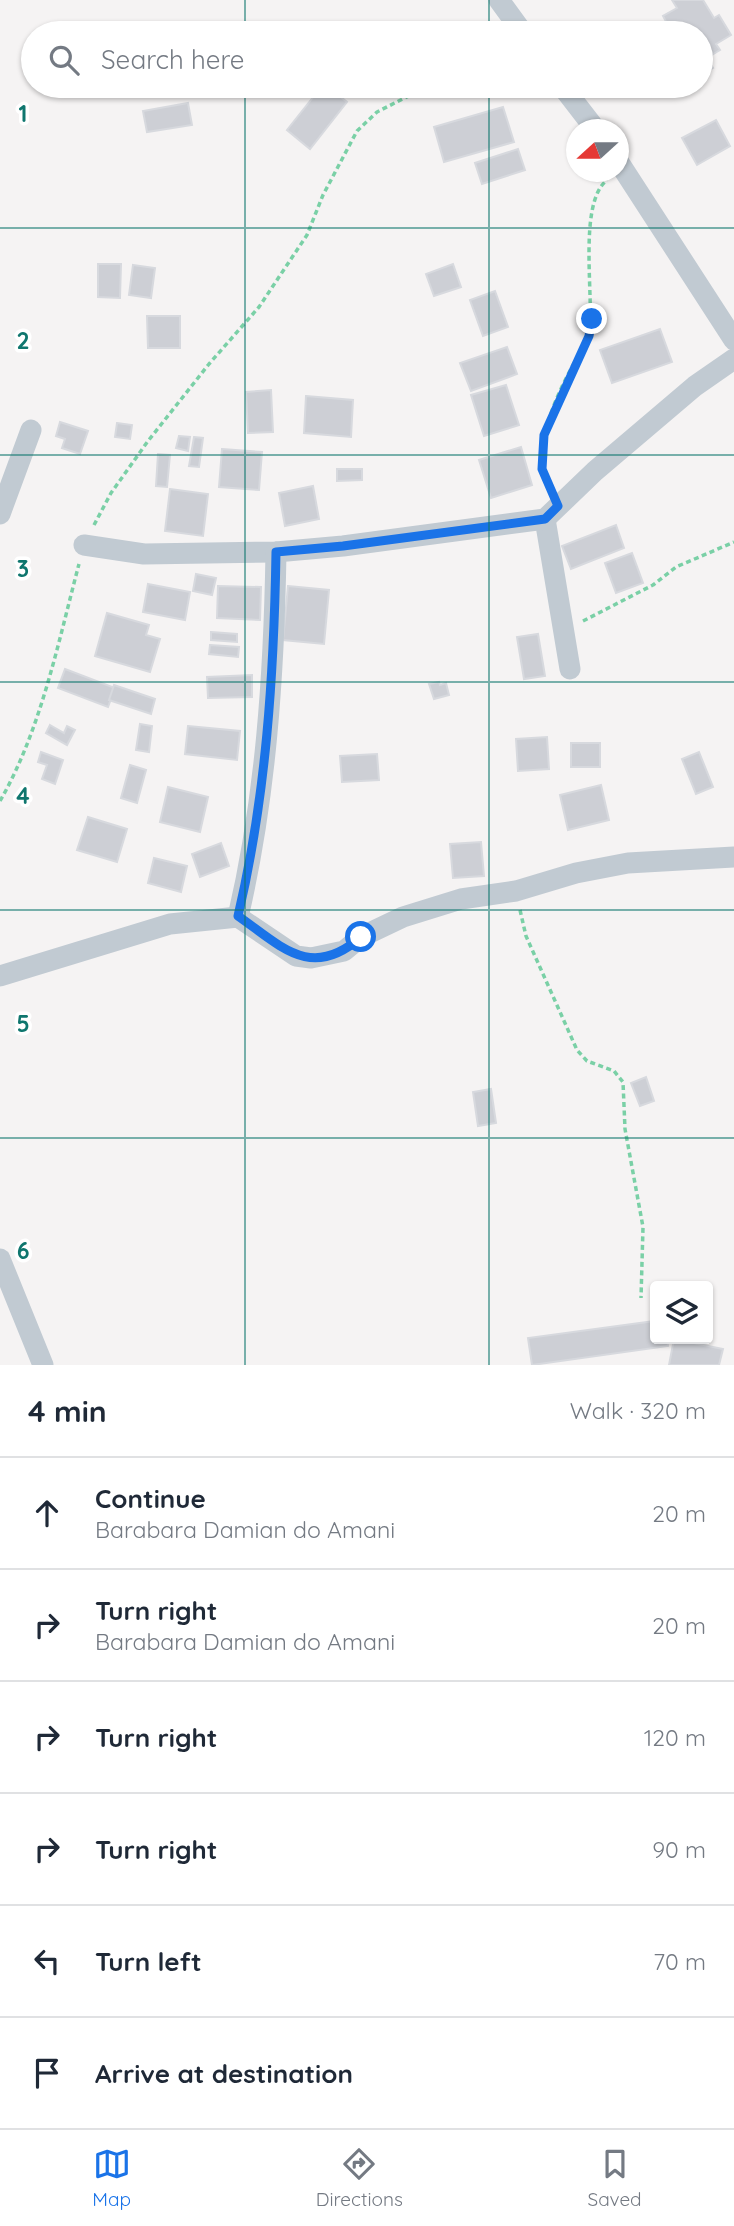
<!DOCTYPE html>
<meta charset="utf-8">
<style>
body{margin:0;font-family:Quicksand,sans-serif;background:#f6f6f7;color:#1f2937}
.controls{position:absolute;right:21px;bottom:21px;display:grid;overflow:hidden;border-radius:7px;box-shadow:0 2px 5px #0004}
.controls button{width:63px;height:63px;display:grid;place-items:center;padding:0;border:0;border-bottom:2px solid #e0e1e3;background:#fff;color:#1f2937;font:35px sans-serif}
.compass{position:absolute;left:566px;top:119px;width:63px;height:63px;border-radius:50%;background:#fff;box-shadow:0 2px 5px #0004;rotate:249deg}
.stop{position:absolute;width:21px;height:21px;margin:-16px;border:5px solid #1a73e8;border-radius:50%;background:#fff}
.stop.end{background:#1a73e8;border-color:#fff;box-shadow:0 2px 7px #0008}
.list{margin:0;padding:0;list-style:none}
h2{display:flex;justify-content:space-between;align-items:center;height:91px;margin:0;padding:0 28px;font-size:30px}
h2 small{font-size:23px;font-weight:400;color:#747a83}
.list li{display:grid;grid-template-columns:46px 1fr auto;gap:21px;align-items:center;box-sizing:border-box;height:112px;padding:0 28px;border-top:2px solid #e0e1e3}
.list b{display:block;font-size:26px;white-space:nowrap}
.list p{margin:0;font-size:23px;white-space:nowrap;color:#747a83}
.list em{font-size:23px;font-style:normal;color:#747a83}
.icon{flex:none;width:38px;height:38px;fill:none;stroke:currentColor;stroke-width:2;stroke-linecap:round;stroke-linejoin:round}
.map{position:relative;flex:none;width:734px;height:1365px;overflow:hidden}
.search{position:absolute;background:#fff;box-shadow:0 2px 5px #0004;left:21px;right:21px;top:21px;height:77px;display:flex;align-items:center;gap:18px;box-sizing:border-box;padding:0 24px;border-radius:38px;color:#747a83;font-size:26px}
.sheet{height:763px;background:#fff}
nav{display:flex;justify-content:space-around;align-items:center;box-sizing:border-box;height:98px;border-top:2px solid #e0e1e3;background:#fff;font-size:19px;color:#747a83}
nav a{display:grid;justify-items:center;gap:4px}
nav .on{color:#1a73e8}
.map>svg:first-child{display:block}
</style>
<div class="map">
<svg width="734" height="1365" viewBox="0 0 734 1365">
<rect width="100%" height="100%" fill="#f5f3f3"/>
<!-- building -->
<g fill="#cdcfd5" stroke="#d7d9de" stroke-width="2">
<path d="M 672,0 L 703,0 L 714,18 L 719,15 L 731,35 L 716,44 L 720,50 L 707,58 L 713,68 L 701,75 L 701,33 L 672,33 L 663,16 L 677,8 Z"/>
<path d="M 322,86 L 327,86 L 347,102 L 310,149 L 287,130 Z"/>
<path d="M 188,103 L 192,125 L 147,132 L 143,111 Z"/>
<path d="M 503,107 L 514,142 L 444,162 L 434,127 Z"/>
<path d="M 716,120 L 730,146 L 697,165 L 682,138 Z"/>
<path d="M 518,149 L 525,170 L 482,184 L 475,163 Z"/>
<path d="M 98,264 L 121,264 L 120,298 L 98,297 Z"/>
<path d="M 453,264 L 461,287 L 434,296 L 426,274 Z"/>
<path d="M 133,265 L 155,268 L 151,298 L 129,295 Z"/>
<path d="M 495,291 L 508,327 L 483,336 L 470,300 Z"/>
<path d="M 147,316 L 180,316 L 180,348 L 148,348 Z"/>
<path d="M 660,329 L 672,362 L 612,383 L 600,350 Z"/>
<path d="M 507,347 L 517,374 L 471,391 L 460,363 Z"/>
<path d="M 506,385 L 519,425 L 484,436 L 471,395 Z"/>
<path d="M 271,390 L 273,432 L 248,433 L 246,392 Z"/>
<path d="M 306,396 L 353,400 L 351,437 L 304,433 Z"/>
<path d="M 60,422 L 88,431 L 80,454 L 62,448 L 65,439 L 56,436 Z"/>
<path d="M 117,423 L 132,425 L 130,439 L 115,437 Z"/>
<path d="M 179,436 L 190,437 L 188,451 L 176,448 Z"/>
<path d="M 194,437 L 203,438 L 199,467 L 189,466 Z"/>
<path d="M 521,447 L 532,485 L 491,498 L 479,460 Z"/>
<path d="M 222,449 L 262,452 L 259,490 L 219,487 Z"/>
<path d="M 158,454 L 170,455 L 167,487 L 156,486 Z"/>
<path d="M 337,469 L 362,469 L 362,480 L 337,481 Z"/>
<path d="M 313,486 L 319,519 L 285,526 L 279,493 Z"/>
<path d="M 170,489 L 208,494 L 203,536 L 165,531 Z"/>
<path d="M 616,525 L 624,548 L 571,569 L 562,546 Z"/>
<path d="M 632,553 L 643,583 L 616,593 L 605,563 Z"/>
<path d="M 196,574 L 216,578 L 212,595 L 193,591 Z"/>
<path d="M 148,584 L 190,592 L 185,620 L 143,612 Z"/>
<path d="M 218,586 L 261,587 L 260,620 L 217,618 Z"/>
<path d="M 288,586 L 329,590 L 324,644 L 283,640 Z"/>
<path d="M 107,613 L 149,625 L 146,635 L 160,639 L 150,672 L 95,656 Z"/>
<path d="M 211,632 L 237,634 L 237,642 L 211,640 Z"/>
<path d="M 538,634 L 545,676 L 524,679 L 517,637 Z"/>
<path d="M 210,645 L 239,647 L 238,657 L 209,654 Z"/>
<path d="M 65,669 L 115,688 L 108,707 L 58,688 Z"/>
<path d="M 252,675 L 252,697 L 208,698 L 207,677 Z"/>
<path d="M 439,682 L 440,685 L 446,683 L 449,695 L 434,699 L 429,684 Z"/>
<path d="M 114,685 L 155,699 L 151,714 L 109,700 Z"/>
<path d="M 140,724 L 152,726 L 149,752 L 136,750 Z"/>
<path d="M 50,725 L 64,733 L 67,726 L 75,730 L 67,745 L 46,733 Z"/>
<path d="M 188,726 L 240,731 L 237,760 L 185,754 Z"/>
<path d="M 547,737 L 549,769 L 518,771 L 516,739 Z"/>
<rect x="571" y="743" width="29" height="24"/>
<path d="M 41,752 L 63,760 L 55,784 L 42,779 L 47,765 L 38,762 Z"/>
<path d="M 699,752 L 713,787 L 696,794 L 682,759 Z"/>
<path d="M 377,754 L 379,780 L 342,782 L 340,756 Z"/>
<path d="M 130,765 L 146,770 L 137,803 L 121,798 Z"/>
<path d="M 601,785 L 609,820 L 568,830 L 560,795 Z"/>
<path d="M 168,787 L 208,797 L 200,832 L 160,822 Z"/>
<path d="M 88,817 L 127,829 L 117,862 L 77,850 Z"/>
<path d="M 481,842 L 484,876 L 453,878 L 450,844 Z"/>
<path d="M 221,843 L 229,866 L 200,877 L 192,854 Z"/>
<path d="M 154,858 L 187,866 L 181,892 L 148,883 Z"/>
<path d="M 646,1077 L 654,1101 L 640,1106 L 631,1083 Z"/>
<path d="M 491,1089 L 496,1123 L 478,1126 L 473,1092 Z"/>
<path d="M 655,1321 L 655,1339 L 667,1339 L 668,1346 L 532,1365 L 528,1338 Z"/>
<path d="M 674,1339 L 723,1349 L 719,1365 L 669,1365 Z"/>
</g>
<g fill="none" stroke-linecap="round" stroke-linejoin="round">
<!-- path -->
<g stroke="#7ad0a6" stroke-width="3.5" stroke-dasharray="5 3.5" stroke-linecap="butt">
<path d="M 550,488 C 528,438 565,380 589,336 C 595,300 577,204 607,180"/>
<path d="M 94,525 L 111,493 L 148,441 L 209,364 L 259,307 L 307,235 L 323,195 L 357,131 L 377,112 L 428,86"/>
<path d="M 583,621 L 653,585 L 676,567 L 734,542"/>
<path d="M 0,801 C 41,730 58,643 79,564"/>
<path d="M 520,910 L 526,936 L 577,1050 L 587,1061 L 614,1071 L 623,1082 L 625,1129 L 643,1227 L 641,1298"/>
</g>
<!-- street -->
<g stroke="#c1cad2" stroke-width="21">
<path d="M 499,0 L 523,33"/>
<path d="M 562,86 L 596,130"/>
<path d="M 618,161 L 734,340"/>
<path d="M 0,514 L 31,430"/>
<path d="M 545,519 L 570,669"/>
<path d="M 84,545 L 144,554 L 276,552 L 343,546 L 545,519 L 595,471 L 695,386 L 734,359"/>
<path d="M 238,917 C 266,797 274,675 276,552"/>
<path d="M 0,976 L 170,924 L 238,917 L 296,956 L 311,958 L 344,951 L 361,937 L 403,917 L 461,899 L 516,891 L 576,873 L 628,863 L 734,857"/>
<path d="M 0,1259 L 43,1365"/>
</g>
</g>
<g fill="none" stroke-linecap="round" stroke-linejoin="round">
<!-- route -->
<path stroke="#1a73e8" stroke-width="9" d="M 361,937 C 311,981 281,946 238,916 C 266,797 274,675 276,552 L 343,546 L 545,519 L 558,506 L 542,469 L 544,435 L 589,336 L 592,319"/>
</g>
<!-- grid -->
<path fill="none" stroke="#0f766e" stroke-width="2" stroke-opacity="0.55" d="M 245,0 L 245,33M 489,0 L 489,33M 245,86 L 245,1365M 489,86 L 489,1365M 0,228 L 734,228M 0,455 L 734,455M 0,682 L 734,682M 0,910 L 734,910M 0,1138 L 734,1138"/>
<g font-size="23" text-anchor="middle" font-weight="bold" fill="#0f766e" stroke="#fff" stroke-width="7" stroke-linejoin="round" paint-order="stroke">
<text x="23" y="122">1</text>
<text x="23" y="349">2</text>
<text x="23" y="577">3</text>
<text x="23" y="804">4</text>
<text x="23" y="1032">5</text>
<text x="23" y="1259">6</text>
</g>
</svg>
<div class="controls">
<button><svg class="icon" aria-label="layers" viewBox="0 0 24 24"><path d="M12 4l9 5-9 5-9-5zM3 14l9 5 9-5"/></svg></button>
</div>
<svg class="compass" viewBox="-18 -18 36 36"><path d="M0-13l5 13h-10z" fill="#e53935"/><path d="M0 13l5-13h-10z" fill="#747a83"/></svg>
<div class="stop" style="left:361px;top:937px"></div>
<div class="stop end" style="left:592px;top:319px"></div>
<div class="search"><svg class="icon" aria-label="search" viewBox="0 0 24 24"><circle cx="10" cy="10" r="6"/><path d="M15 15l6 6"/></svg>Search here</div>
</div>
<section class="sheet">
<h2>4 min<small>Walk · 320 m</small></h2>
<ul class="list">
<li><svg class="icon" aria-label="ahead" viewBox="0 0 24 24"><path d="M12 20V5M6 11l6-6 6 6"/></svg><div><b>Continue</b><p>Barabara Damian do Amani</p></div><em>20 m</em></li>
<li><svg class="icon" aria-label="right" viewBox="0 0 24 24"><path d="M7 20v-9h11M14 6l5 5-5 5"/></svg><div><b>Turn right</b><p>Barabara Damian do Amani</p></div><em>20 m</em></li>
<li><svg class="icon" aria-label="right" viewBox="0 0 24 24"><path d="M7 20v-9h11M14 6l5 5-5 5"/></svg><div><b>Turn right</b></div><em>120 m</em></li>
<li><svg class="icon" aria-label="right" viewBox="0 0 24 24"><path d="M7 20v-9h11M14 6l5 5-5 5"/></svg><div><b>Turn right</b></div><em>90 m</em></li>
<li><svg class="icon" aria-label="left" viewBox="0 0 24 24"><path d="M17 20v-9H6M10 6l-5 5 5 5"/></svg><div><b>Turn left</b></div><em>70 m</em></li>
<li><svg class="icon" aria-label="arrive" viewBox="0 0 24 24"><path d="M6 21V4h12l-3 4 3 4H6"/></svg><div><b>Arrive at destination</b></div></li>
</ul>
</section>
<nav>
<a class="on"><svg class="icon" aria-label="map" viewBox="0 0 24 24"><path d="M3 6l6-2 6 2 6-2v14l-6 2-6-2-6 2zM9 4v14M15 6v14"/></svg>Map</a>
<a><svg class="icon" aria-label="directions" viewBox="0 0 24 24"><path d="M12 3l9 9-9 9-9-9zM9 14v-3h6M13 9l2 2-2 2"/></svg>Directions</a>
<a><svg class="icon" aria-label="saved" viewBox="0 0 24 24"><path d="M7 4h10v16l-5-4-5 4z"/></svg>Saved</a>
</nav>
